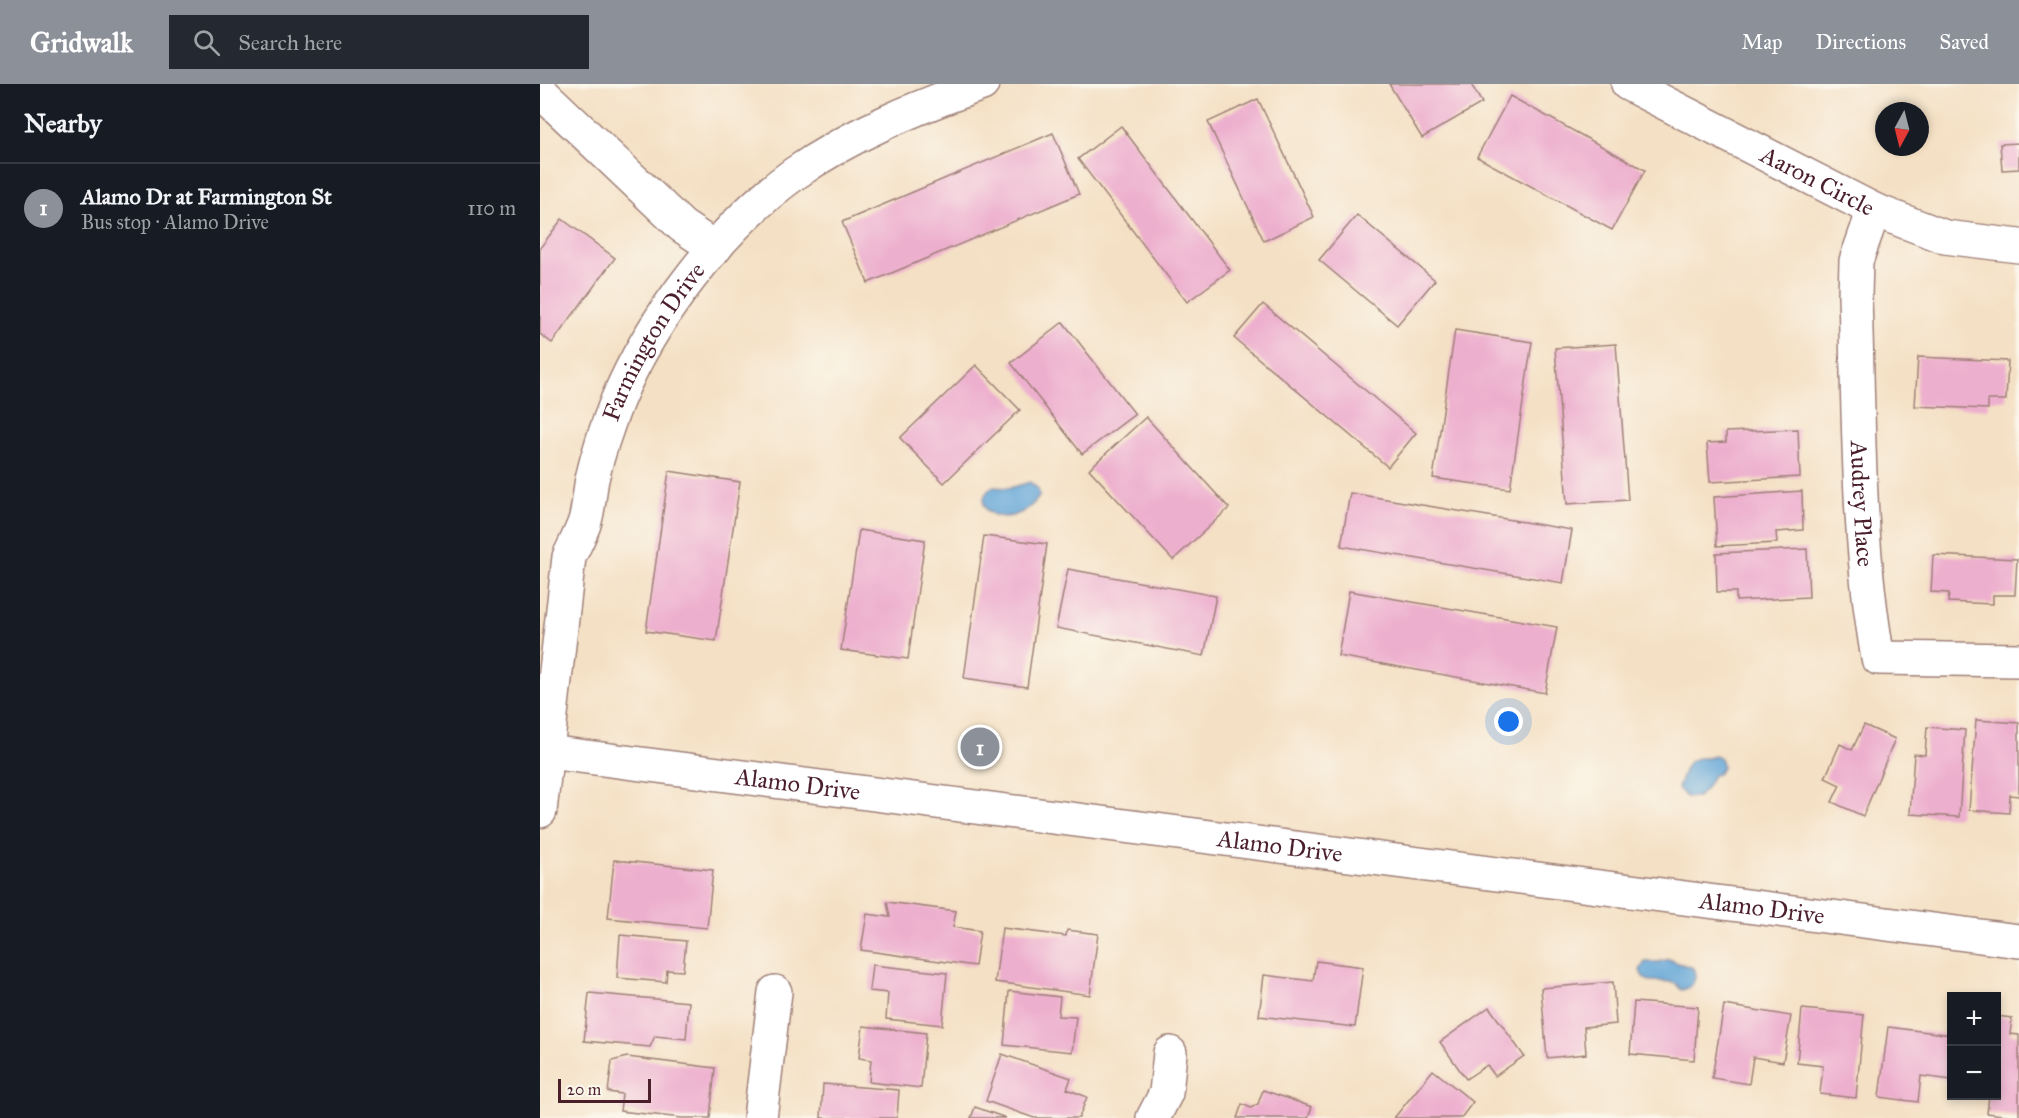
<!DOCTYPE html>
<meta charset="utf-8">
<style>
body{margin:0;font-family:"IM FELL Great Primer",serif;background:#242831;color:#f1f3f6}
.controls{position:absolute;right:18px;bottom:18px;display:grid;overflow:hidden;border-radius:0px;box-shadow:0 3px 9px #0003}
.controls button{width:54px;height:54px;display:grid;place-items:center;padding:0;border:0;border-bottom:2px solid #363941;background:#171b24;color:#f1f3f6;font:30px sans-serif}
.compass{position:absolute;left:1335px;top:18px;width:54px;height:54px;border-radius:50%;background:#171b24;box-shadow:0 3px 9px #0003;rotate:187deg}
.scale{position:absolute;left:18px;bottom:15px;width:93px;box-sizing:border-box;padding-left:6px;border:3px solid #4a1f2b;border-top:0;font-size:16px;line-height:21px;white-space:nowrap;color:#4a1f2b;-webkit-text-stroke:4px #fbf7ec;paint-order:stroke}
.you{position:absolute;left:969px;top:638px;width:21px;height:21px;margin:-15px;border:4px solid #fff;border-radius:50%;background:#1a73e8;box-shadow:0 0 0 9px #1a73e833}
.badge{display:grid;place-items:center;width:39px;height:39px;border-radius:50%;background:#8c9099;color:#fff;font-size:20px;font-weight:700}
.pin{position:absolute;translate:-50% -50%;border:3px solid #fff;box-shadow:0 2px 6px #0006}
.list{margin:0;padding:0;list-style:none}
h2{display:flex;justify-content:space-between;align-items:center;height:78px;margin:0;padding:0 24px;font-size:26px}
h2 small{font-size:20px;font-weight:400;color:#9ea1a6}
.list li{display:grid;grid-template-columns:39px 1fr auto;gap:18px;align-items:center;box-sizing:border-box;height:90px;padding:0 24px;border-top:2px solid #363941}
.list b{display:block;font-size:22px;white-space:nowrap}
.list p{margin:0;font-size:20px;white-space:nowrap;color:#9ea1a6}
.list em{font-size:20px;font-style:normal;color:#9ea1a6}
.icon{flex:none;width:33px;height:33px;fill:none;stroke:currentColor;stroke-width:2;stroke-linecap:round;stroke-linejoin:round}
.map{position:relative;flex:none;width:1479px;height:1034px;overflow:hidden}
header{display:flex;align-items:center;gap:36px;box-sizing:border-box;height:84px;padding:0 30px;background:#8c9099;color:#fff}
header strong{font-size:28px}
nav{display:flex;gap:33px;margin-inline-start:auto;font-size:21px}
.search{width:420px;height:54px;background:#242831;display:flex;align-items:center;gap:15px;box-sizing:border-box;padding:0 21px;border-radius:0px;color:#9ea1a6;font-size:22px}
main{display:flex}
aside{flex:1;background:#171b24}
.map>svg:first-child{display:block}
</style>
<header>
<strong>Gridwalk</strong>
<div class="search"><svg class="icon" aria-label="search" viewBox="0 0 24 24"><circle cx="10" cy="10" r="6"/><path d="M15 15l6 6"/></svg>Search here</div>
<nav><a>Map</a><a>Directions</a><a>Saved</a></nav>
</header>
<main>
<aside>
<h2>Nearby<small></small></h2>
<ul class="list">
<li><span class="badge">1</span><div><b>Alamo Dr at Farmington St</b><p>Bus stop · Alamo Drive</p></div><em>110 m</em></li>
</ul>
</aside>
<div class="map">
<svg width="1479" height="1034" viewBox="0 0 1479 1034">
<rect width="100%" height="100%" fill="#fbf7ec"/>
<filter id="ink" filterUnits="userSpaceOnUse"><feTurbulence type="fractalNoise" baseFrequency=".0167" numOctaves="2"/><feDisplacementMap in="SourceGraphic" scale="12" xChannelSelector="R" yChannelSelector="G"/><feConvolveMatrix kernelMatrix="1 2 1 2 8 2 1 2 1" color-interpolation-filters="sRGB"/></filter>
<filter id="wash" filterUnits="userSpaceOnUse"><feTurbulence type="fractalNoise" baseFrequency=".008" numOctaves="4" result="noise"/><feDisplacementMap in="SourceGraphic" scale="24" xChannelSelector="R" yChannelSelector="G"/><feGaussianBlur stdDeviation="1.35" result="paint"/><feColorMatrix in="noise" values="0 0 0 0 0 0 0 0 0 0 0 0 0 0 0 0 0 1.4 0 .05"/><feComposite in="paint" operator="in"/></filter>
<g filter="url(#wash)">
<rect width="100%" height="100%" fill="#f4e0c4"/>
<!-- water -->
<g fill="#63a6d7" stroke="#566281" stroke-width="1.5">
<path d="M 490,398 L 498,405 L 499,413 C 469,452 425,425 452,403 L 470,404 Z"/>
<path d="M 1174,672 L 1180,674 L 1183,683 L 1178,690 L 1173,691 L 1166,704 L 1158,713 L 1146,713 L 1138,704 C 1143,692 1144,675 1160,674 C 1166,674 1168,675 1174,672 Z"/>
<path d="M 1129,875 C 1137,880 1145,880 1153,884 C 1158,895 1153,904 1141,906 C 1139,903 1137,900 1134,899 C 1121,893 1105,905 1100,886 L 1105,878 L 1119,878 Z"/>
</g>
<g id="blocks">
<!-- building -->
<g fill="#edafce">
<path d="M 849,0 L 931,0 L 942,19 L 882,54 Z"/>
<path d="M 970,12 L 1105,86 L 1072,146 L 937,73 Z"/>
<path d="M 718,15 L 774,133 L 724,157 L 668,38 Z"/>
<path d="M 581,42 L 690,186 L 647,218 L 538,75 Z"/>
<path d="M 513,49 L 539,110 L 328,199 L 302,138 Z"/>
<path d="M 1479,59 L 1479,85 L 1462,86 L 1460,60 Z"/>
<path d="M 817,131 L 895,196 L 857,241 L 779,176 Z"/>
<path d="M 22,135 L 75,174 L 12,259 L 0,250 L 0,164 Z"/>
<path d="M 723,220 L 876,349 L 848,383 L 694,254 Z"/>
<path d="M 523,238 L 595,330 L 542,370 L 471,279 Z"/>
<path d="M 915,246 L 992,258 L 970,405 L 893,394 Z"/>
<path d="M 1076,260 L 1088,416 L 1027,420 L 1015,264 Z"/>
<path d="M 1378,273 L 1468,277 L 1466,316 L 1448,316 L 1448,325 L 1375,322 Z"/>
<path d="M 436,281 L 480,326 L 404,399 L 360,354 Z"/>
<path d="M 606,333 L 689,424 L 633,476 L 549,385 Z"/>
<path d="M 1258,345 L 1260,393 L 1170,398 L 1167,359 L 1186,358 L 1186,348 Z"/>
<path d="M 129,387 L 200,398 L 176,557 L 106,547 Z"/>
<path d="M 1262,407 L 1263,446 L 1236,448 L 1237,459 L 1177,462 L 1174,413 Z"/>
<path d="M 810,409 L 1032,446 L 1023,499 L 801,462 Z"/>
<path d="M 319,446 L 385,456 L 368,575 L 301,566 Z"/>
<path d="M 444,452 L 507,460 L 487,603 L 424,594 Z"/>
<path d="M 1267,465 L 1269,513 L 1196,517 L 1196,508 L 1177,508 L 1176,469 Z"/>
<path d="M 1393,471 L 1477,475 L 1475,511 L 1453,511 L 1453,520 L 1408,518 L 1409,509 L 1391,508 Z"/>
<path d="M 528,485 L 676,512 L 664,572 L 516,544 Z"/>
<path d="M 809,507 L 1017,543 L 1005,609 L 798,572 Z"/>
<path d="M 1436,636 L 1479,639 L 1479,712 L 1470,711 L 1469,729 L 1429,726 Z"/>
<path d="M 1324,641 L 1355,655 L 1323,732 L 1292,718 L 1300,701 L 1285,694 L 1300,660 L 1312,666 Z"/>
<path d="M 1387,643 L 1425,646 L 1419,733 L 1370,730 L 1374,670 L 1385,671 Z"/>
<path d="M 74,776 L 173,786 L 167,844 L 68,834 Z"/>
<path d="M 347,818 L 416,827 L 413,843 L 440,847 L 435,882 L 321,866 L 327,830 L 350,833 Z"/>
<path d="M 462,844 L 526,852 L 527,846 L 558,850 L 550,911 L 455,898 Z"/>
<path d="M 80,851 L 146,857 L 143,887 L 127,886 L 126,898 L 77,894 Z"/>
<path d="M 776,877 L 823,883 L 815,943 L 719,932 L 724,891 L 773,897 Z"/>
<path d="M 332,881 L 407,889 L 402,941 L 346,935 L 348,909 L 329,907 Z"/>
<path d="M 1073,898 L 1076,940 L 1044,943 L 1046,970 L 1007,974 L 1001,904 Z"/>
<path d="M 469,907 L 520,913 L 518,932 L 536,933 L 532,968 L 464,961 Z"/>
<path d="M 49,909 L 149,918 L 146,955 L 115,952 L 110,963 L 44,957 Z"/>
<path d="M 1094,918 L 1158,923 L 1154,976 L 1090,970 Z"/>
<path d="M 1184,921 L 1251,932 L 1243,978 L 1213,973 L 1209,1000 L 1172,994 Z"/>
<path d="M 949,923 L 984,972 L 955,992 L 947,981 L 926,995 L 900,958 Z"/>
<path d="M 1262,925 L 1324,931 L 1316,1014 L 1280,1010 L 1283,982 L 1257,979 Z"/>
<path d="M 1456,932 L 1472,934 L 1470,950 L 1479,951 L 1479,1033 L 1447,1029 L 1449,1012 L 1456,1012 Z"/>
<path d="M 323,942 L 386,949 L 381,1004 L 329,998 L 331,976 L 319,974 Z"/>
<path d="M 1348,943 L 1412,951 L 1412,996 L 1381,992 L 1378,1018 L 1339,1013 Z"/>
<path d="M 462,970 L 531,994 L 527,1005 L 547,1013 L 539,1034 L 494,1034 L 446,1017 Z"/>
<path d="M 87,973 L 175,984 L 170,1034 L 142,1034 L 80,1027 L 82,1010 L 68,1008 L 72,977 Z"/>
<path d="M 893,986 L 933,1018 L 921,1034 L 854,1034 Z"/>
<path d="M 283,1000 L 359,1006 L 357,1034 L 281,1034 Z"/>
<path d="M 723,1006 L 772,1023 L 768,1034 L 697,1034 L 702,1020 L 711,1024 L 718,1020 Z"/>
<path d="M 435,1023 L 466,1034 L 431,1034 Z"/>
</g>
</g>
</g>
<g filter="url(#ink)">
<use href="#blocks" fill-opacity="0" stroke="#9f8078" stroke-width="1.5"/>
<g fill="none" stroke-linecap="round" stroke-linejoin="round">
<defs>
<g id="minor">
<path id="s1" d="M 1088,0 L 1334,126 L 1405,153 L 1479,162"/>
<path d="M 0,7 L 142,142 L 175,164"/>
<path id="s2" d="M 1334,126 L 1316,177 L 1315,212 C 1319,332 1317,456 1338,574 L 1479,576"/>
<path id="s3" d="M 0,727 L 29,473 C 34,462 40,451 44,440 C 49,426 49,410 52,395 C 58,369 67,342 77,317 C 111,235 182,142 254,90 C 311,50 377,23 442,0"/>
<path d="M 220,1034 L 235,908"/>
<path d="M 613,1034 L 626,1009 L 630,969"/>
</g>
<g id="major">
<path id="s4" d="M 0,667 L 1479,857"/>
</g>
</defs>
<!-- minor casing -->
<use href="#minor" stroke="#9f8078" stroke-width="36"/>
<!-- major casing -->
<use href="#major" stroke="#9f8078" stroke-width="36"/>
<!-- minor -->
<use href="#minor" stroke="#fff" stroke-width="33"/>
<!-- major -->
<use href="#major" stroke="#fff" stroke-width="33"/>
</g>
</g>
<g text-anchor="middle" stroke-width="4.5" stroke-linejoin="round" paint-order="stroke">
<!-- street labels -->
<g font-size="24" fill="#4a1f2b" stroke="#fbf7ec">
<text dy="8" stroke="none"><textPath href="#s1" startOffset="213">Aaron Circle</textPath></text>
<text dy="8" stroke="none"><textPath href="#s3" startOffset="489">Farmington Drive</textPath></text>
<text dy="8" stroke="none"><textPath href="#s2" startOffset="297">Audrey Place</textPath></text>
<text dy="8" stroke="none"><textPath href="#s4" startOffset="260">Alamo Drive</textPath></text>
<text dy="8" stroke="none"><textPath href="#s4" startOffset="746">Alamo Drive</textPath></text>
<text dy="8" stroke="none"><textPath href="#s4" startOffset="1232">Alamo Drive</textPath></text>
</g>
</g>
</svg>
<div class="controls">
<button>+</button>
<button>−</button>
</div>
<svg class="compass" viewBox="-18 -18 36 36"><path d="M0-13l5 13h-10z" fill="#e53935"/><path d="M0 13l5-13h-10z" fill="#9ea1a6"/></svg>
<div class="scale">20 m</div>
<div class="you"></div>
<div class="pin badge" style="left:440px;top:663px">1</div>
</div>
</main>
